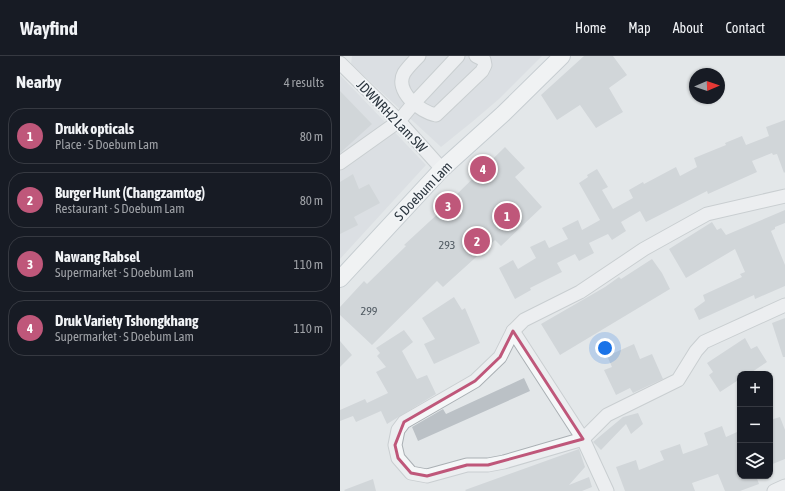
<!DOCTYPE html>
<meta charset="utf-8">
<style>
body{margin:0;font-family:"Asap Condensed",sans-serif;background:#242831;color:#f1f3f6}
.controls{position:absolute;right:12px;bottom:12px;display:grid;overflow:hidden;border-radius:8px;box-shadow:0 1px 3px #0004}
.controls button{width:36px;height:36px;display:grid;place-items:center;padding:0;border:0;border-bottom:1px solid #363941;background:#171b24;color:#f1f3f6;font:20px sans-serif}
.compass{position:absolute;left:349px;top:12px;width:36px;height:36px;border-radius:50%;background:#171b24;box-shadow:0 1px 3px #0004;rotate:88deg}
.you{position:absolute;left:265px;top:292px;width:14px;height:14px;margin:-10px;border:3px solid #fff;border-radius:50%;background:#1a73e8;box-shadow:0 0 0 6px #1a73e833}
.badge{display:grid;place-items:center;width:26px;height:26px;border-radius:50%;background:#bf577a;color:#fff;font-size:13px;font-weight:700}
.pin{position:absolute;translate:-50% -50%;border:2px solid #fff;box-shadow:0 1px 4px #0006}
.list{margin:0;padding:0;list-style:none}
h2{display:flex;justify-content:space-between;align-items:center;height:52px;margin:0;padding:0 16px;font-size:17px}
h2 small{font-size:13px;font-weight:400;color:#9ea1a6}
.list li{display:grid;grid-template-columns:26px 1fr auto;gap:12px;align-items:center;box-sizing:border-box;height:56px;margin:0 8px 8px;padding:0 8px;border:1px solid #363941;border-radius:16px}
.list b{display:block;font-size:15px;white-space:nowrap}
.list p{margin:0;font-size:13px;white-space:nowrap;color:#9ea1a6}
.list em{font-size:13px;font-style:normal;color:#9ea1a6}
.icon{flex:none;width:22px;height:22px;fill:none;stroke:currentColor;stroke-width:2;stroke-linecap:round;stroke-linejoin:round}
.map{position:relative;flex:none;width:445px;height:435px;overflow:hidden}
header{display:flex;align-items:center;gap:24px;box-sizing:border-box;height:56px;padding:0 20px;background:#171b24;border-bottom:1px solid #363941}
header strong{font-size:19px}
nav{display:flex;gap:22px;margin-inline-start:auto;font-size:14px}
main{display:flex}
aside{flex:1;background:#171b24}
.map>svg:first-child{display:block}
</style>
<header>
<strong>Wayfind</strong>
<nav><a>Home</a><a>Map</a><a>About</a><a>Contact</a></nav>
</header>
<main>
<aside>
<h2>Nearby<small>4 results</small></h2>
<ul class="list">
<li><span class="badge">1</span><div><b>Drukk opticals</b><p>Place · S Doebum Lam</p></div><em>80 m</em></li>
<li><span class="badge">2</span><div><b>Burger Hunt (Changzamtog)</b><p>Restaurant · S Doebum Lam</p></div><em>80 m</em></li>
<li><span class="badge">3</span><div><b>Nawang Rabsel</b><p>Supermarket · S Doebum Lam</p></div><em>110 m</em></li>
<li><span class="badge">4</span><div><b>Druk Variety Tshongkhang</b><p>Supermarket · S Doebum Lam</p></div><em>110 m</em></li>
</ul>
</aside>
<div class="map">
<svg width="445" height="435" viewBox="0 0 445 435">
<rect width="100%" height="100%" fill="#e3e7e9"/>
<!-- built -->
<g fill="#d1d6db">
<path d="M 12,0 L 202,0 L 159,43 L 132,66 L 101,91 L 11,8 Z"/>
<path d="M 0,19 L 86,109 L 0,203 Z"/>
</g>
<!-- building -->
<g fill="#bbc1c6">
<path d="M 244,0 L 273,0 L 287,19 L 269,32 L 283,56 L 256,72 L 240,49 L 217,64 L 201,39 Z"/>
<path d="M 0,35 L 32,68 L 0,97 Z"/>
<path d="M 445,64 L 445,116 L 444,117 L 437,98 L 433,99 L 432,97 L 412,105 L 417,116 L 368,138 L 367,135 L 306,166 L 300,155 L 281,166 L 286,175 L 272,184 L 268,178 L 249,187 L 254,197 L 239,205 L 235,198 L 217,207 L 222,216 L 190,232 L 191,234 L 175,243 L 159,212 L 173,204 L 178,213 L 196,202 L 190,191 L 205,184 L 209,192 L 228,183 L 222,172 L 238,164 L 242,174 L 260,164 L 239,127 L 248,121 L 247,119 L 257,113 L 268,131 L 262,134 L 273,153 L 293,142 L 289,134 L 303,126 L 304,128 L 336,111 L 340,120 L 357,111 L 354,102 L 386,89 L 385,87 L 402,80 L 406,89 L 429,80 L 426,71 Z"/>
<path d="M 165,91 L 185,112 L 175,121 L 202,151 L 161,190 L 155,184 L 103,231 L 97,225 L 32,289 L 0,259 L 0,251 L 24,225 L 27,228 L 66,190 L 64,189 L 115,142 L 114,141 Z"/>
<path d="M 13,118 L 19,133 L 29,128 L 40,147 L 14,161 L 18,169 L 0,178 L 0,126 Z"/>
<path d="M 445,154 L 445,167 L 435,171 L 435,173 L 431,175 L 445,209 L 445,230 L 415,243 L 414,239 L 359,264 L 354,253 L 365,245 L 363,239 L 402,221 L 400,218 L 405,216 L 395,193 L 346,222 L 329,193 L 372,166 L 377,174 L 381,172 L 386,179 Z"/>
<path d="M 312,203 L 322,217 L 330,233 L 220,299 L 201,268 L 265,231 L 279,221 L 281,223 Z"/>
<path d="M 114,241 L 122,254 L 125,252 L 140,287 L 94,308 L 84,288 L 95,283 L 82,262 Z"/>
<path d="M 445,262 L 445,301 L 443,301 L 432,267 Z"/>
<path d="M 64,274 L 73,286 L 62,295 L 77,323 L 87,319 L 96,338 L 47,368 L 41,355 L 16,366 L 13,360 L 0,365 L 0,354 L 25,343 L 27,347 L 48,337 L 36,316 L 46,311 L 37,300 L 40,297 L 36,292 Z"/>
<path d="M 405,282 L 411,293 L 417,290 L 427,306 L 409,318 L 400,318 L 400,323 L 380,336 L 369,319 L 373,316 L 367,307 Z"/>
<path d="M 0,285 L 12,299 L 0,311 Z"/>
<path d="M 294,288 L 300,303 L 312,298 L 323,323 L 293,337 L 290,332 L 276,339 L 264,314 L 272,311 L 267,300 Z"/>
<path d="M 184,322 L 190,335 L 78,385 L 72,371 L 103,353 L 106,358 Z"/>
<path d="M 298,357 L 303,368 L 291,378 L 286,368 L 261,394 L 253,386 L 283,361 Z"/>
<path d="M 440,361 L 445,374 L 445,403 L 430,409 L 430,364 Z"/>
<path d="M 382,370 L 386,381 L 397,376 L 400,384 L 400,420 L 416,420 L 419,428 L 400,435 L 385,435 L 378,418 L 352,427 L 355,435 L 285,435 L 276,411 L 296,404 L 299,414 L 324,404 L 320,395 L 340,388 L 343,398 L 368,389 L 364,377 Z"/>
<path d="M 239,393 L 245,411 L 229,429 L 249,421 L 252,431 L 242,435 L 126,435 L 125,434 Z"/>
<path d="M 33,423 L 36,435 L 5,435 L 4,434 Z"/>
</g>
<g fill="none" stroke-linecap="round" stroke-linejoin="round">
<defs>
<g id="minor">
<path d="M 79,0 C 74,5 68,11 64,17 C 54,35 80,56 96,59 L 142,15 L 145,9 L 144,4 L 136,0"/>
<path d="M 0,7 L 59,65 L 102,113"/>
<path d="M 0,107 L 59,65 L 73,48 L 118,0"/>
<path d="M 445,140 L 367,158 L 304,193 L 240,236 L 184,264 L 173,275 L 160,301 L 135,325 L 64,366 L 58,374 L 55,389 L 58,402 L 71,417 L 87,420 L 127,409 L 148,409 L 164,406 L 243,383 L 267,359 L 338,324 L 356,295 L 364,286 L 445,249"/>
<path d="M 173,275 L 243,383 L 267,435"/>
<path d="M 434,435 L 445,430"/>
</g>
<path id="major" d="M 0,223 L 102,113 L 163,58 L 222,0"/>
</defs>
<!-- minor casing -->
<use href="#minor" stroke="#a9afb3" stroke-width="15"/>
<!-- major casing -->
<use href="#major" stroke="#a3adb4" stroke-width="18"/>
<!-- minor -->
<use href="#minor" stroke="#f5f7f8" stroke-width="13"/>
<!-- major -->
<use href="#major" stroke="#fff" stroke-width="16"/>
</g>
<!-- marked area -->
<path d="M0 0H445V435H0ZM 173,275 L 243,383 L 148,409 L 127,409 L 87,420 L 71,417 L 58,402 L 55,389 L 64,366 L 135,325 L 160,301 Z" fill="#e3e7e9" fill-opacity=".55" fill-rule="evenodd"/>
<path fill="none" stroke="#bf577a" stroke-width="3" stroke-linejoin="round" d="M 173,275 L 243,383 L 148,409 L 127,409 L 87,420 L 71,417 L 58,402 L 55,389 L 64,366 L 135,325 L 160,301 Z"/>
<g text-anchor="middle" stroke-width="3.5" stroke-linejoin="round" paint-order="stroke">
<!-- number labels -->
<g font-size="12" fill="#505a62">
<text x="107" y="193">293</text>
<text x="29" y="259">299</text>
</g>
<!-- street labels -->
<g font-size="14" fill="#2d3740" stroke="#f2f5f7">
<text transform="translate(52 60) rotate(46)" y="5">JDWNRH2 Lam SW</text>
<text transform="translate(83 135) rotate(-46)" y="5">S Doebum Lam</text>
</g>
</g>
</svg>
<div class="controls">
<button>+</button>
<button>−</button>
<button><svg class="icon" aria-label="layers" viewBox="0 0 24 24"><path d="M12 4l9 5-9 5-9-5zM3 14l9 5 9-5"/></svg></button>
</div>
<svg class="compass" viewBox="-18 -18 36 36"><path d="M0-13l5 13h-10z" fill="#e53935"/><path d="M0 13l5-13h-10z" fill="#9ea1a6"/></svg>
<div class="you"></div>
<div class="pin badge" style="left:167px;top:160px">1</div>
<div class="pin badge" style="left:137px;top:185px">2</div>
<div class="pin badge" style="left:108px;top:150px">3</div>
<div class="pin badge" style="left:143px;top:113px">4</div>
</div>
</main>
